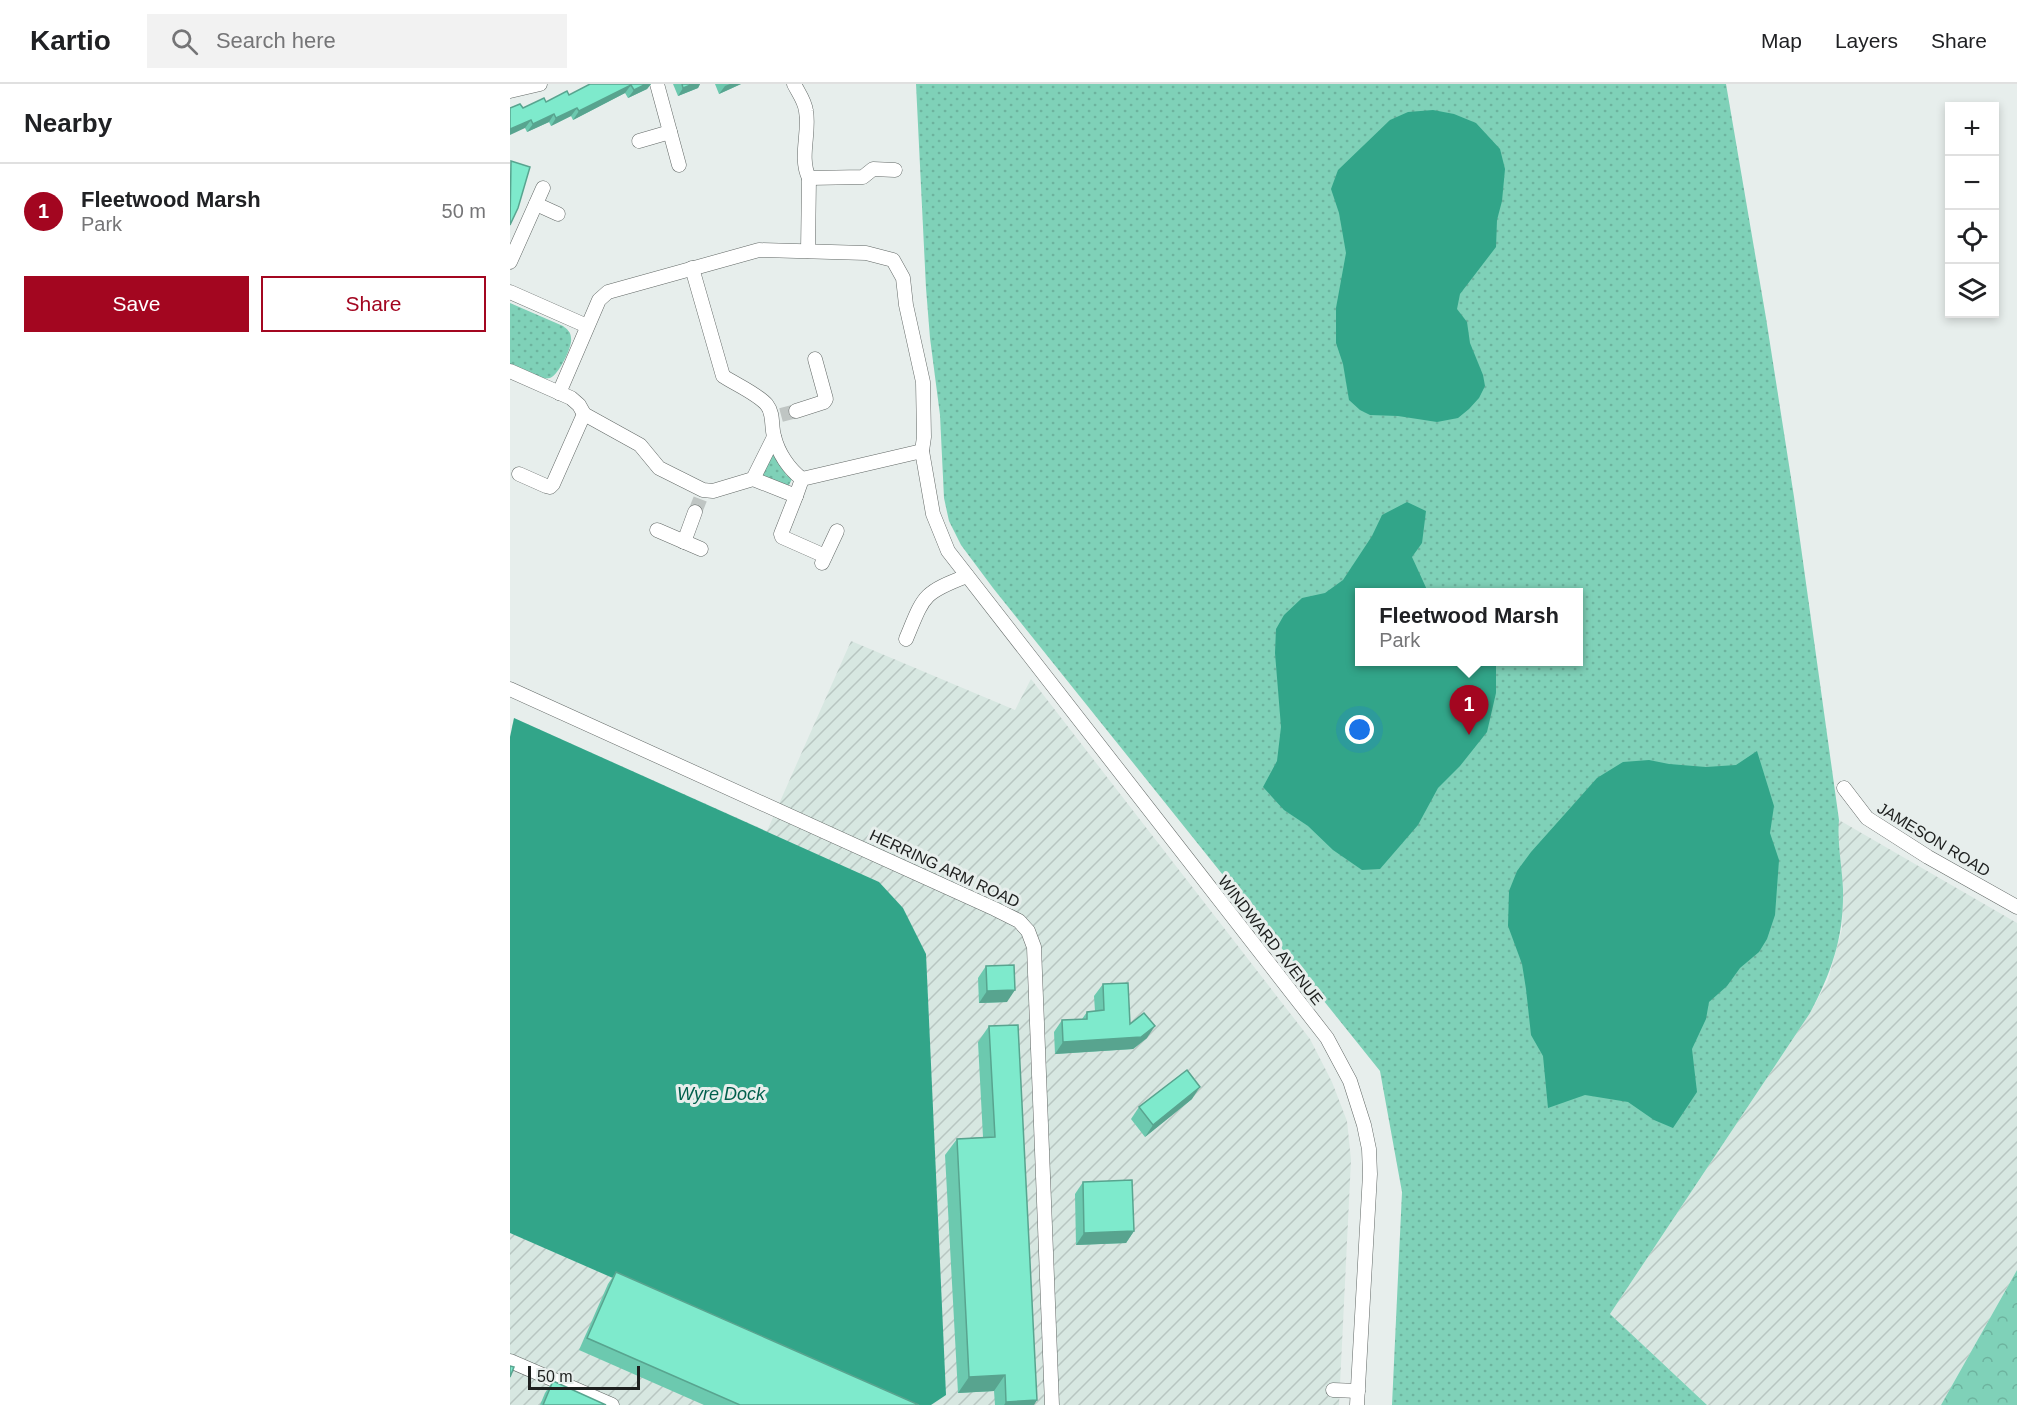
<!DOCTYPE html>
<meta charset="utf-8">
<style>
body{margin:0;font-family:Arial,sans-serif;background:#f2f2f2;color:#202124}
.controls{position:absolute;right:18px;top:18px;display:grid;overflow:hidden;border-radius:0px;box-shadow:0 3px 9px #0003}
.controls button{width:54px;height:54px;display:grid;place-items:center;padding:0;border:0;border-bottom:2px solid #e0e0e0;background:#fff;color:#202124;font:30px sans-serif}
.scale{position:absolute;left:18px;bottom:15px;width:112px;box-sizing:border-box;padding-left:6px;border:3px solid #1d1f1e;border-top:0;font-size:16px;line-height:21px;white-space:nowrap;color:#1d1f1e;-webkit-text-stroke:4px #e7eeec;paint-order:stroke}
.you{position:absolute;left:850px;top:646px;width:21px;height:21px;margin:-15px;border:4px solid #fff;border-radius:50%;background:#1a73e8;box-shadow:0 0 0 9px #1a73e833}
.badge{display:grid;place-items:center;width:39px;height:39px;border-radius:50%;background:#a30620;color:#fff;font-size:20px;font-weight:700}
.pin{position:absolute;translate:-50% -50px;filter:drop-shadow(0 2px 3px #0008)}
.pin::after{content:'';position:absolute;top:32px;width:21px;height:18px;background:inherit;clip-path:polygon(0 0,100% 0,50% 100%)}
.popup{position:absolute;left:845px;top:504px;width:228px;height:78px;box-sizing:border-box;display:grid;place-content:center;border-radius:0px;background:#fff;filter:drop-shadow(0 2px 4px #0005);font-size:20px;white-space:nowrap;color:#757577}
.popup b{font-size:22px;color:#202124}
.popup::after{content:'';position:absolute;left:50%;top:100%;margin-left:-12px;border:12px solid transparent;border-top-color:#fff}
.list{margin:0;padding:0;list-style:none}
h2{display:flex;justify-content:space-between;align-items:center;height:78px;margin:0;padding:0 24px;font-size:26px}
h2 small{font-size:20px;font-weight:400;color:#757577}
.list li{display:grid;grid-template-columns:39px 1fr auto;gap:18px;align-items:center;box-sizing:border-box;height:96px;padding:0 24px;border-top:2px solid #e0e0e0}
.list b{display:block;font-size:22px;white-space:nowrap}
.list p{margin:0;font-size:20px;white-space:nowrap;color:#757577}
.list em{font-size:20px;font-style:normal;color:#757577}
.actions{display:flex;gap:12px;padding:18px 24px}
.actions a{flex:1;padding:14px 0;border:2px solid #a30620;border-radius:0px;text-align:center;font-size:21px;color:#a30620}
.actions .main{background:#a30620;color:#fff}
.icon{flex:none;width:33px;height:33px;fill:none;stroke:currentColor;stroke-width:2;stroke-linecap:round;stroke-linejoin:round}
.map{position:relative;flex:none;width:1507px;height:1321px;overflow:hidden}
header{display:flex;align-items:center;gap:36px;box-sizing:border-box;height:84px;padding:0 30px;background:#fff;border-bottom:2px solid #e0e0e0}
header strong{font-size:28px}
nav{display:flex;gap:33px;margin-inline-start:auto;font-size:21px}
.search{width:420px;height:54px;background:#f2f2f2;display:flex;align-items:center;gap:15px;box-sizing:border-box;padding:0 21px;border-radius:0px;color:#757577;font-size:22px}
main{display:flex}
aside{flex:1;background:#fff}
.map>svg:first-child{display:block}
</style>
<header>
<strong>Kartio</strong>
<div class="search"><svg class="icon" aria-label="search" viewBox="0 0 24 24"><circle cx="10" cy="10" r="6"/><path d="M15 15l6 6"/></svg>Search here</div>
<nav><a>Map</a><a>Layers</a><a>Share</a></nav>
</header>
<main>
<aside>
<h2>Nearby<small></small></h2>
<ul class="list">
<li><span class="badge">1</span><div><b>Fleetwood Marsh</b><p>Park</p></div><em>50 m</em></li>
</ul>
<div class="actions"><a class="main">Save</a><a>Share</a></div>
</aside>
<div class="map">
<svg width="1507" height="1321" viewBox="0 0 1507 1321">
<defs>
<pattern id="industrial-furrows" width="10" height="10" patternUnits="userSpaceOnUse" patternTransform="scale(1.5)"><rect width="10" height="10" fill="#d7e7e1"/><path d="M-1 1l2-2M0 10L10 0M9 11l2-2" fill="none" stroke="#b8c6c1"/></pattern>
<pattern id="grass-dots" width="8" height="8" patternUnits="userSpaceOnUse" patternTransform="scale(1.5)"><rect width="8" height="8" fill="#7fd1b8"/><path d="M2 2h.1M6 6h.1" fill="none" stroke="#6db39e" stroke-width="1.8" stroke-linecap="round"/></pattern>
<pattern id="forest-crowns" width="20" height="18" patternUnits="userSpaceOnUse" patternTransform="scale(1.5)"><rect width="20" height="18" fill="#7fd1b8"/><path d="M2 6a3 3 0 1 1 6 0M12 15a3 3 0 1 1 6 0" fill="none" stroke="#6db39e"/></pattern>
</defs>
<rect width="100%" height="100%" fill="#e7eeec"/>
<!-- industrial -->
<g fill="url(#industrial-furrows)">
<path d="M 341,557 L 505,626 L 521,595 L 800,955 L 822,998 L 837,1037 L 841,1076 L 829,1321 L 0,1321 L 0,653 L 4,634 L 257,747 Z"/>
<path d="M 1329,736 L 1507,839 L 1507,1186 L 1431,1321 L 1197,1321 L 1100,1230 L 1300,929 L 1318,896 L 1332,845 L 1333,805 L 1328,754 Z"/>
</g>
<!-- grass -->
<g fill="url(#grass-dots)" fill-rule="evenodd">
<path d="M 406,0 L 1216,0 L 1256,234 L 1284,413 L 1329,736 C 1327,759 1332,782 1333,805 C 1334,853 1322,887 1300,929 L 1100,1230 L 1197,1321 L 882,1321 L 892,1108 L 870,987 L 483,504 L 451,461 L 439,437 L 434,414 L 430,331 L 420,254 L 416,204 ZM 850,508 L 1068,508 L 1068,578 L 850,578 Z"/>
<path d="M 0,219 L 53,242 C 57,245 61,248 61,254 C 63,262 48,292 40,294 C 28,297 10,284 0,280 Z"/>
<path d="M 262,370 L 269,373 L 276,391 L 282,395 L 277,405 L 252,392 Z"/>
</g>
<!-- forest -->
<path fill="url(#forest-crowns)" d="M 1507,1186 L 1507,1321 L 1431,1321 Z"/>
<!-- water -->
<g fill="#32a589">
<path d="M 923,26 L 944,30 L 966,39 L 990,65 L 995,85 L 992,117 L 987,136 L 986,163 L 950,210 L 947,225 L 957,238 L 960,259 L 973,291 L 975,302 L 969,314 L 959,325 L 948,334 L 927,338 L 888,332 L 860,331 L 850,326 L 839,316 L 833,280 L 826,259 L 826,224 L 836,169 L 829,129 L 821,105 L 828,86 L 880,36 L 898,28 Z"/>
<path d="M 897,418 L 916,427 L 912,459 L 902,473 L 918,508 L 850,508 L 850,578 L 986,578 L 986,609 L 977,648 L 950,682 L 928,704 L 908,741 L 870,785 L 852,786 L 823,766 L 798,742 L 774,726 L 753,703 L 767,677 L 771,643 L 765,569 L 766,545 L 774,531 L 792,514 L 815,509 L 833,496 L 862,452 L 872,431 Z"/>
<path d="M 4,634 L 369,798 L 393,824 L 416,870 L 436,1311 L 421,1321 L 393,1321 L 0,1149 L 0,653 Z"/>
<path d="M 1247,667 L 1264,722 L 1260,749 L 1269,776 L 1265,831 L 1257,855 L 1249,868 L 1230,884 L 1217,902 L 1199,918 L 1196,935 L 1182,965 L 1187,1008 L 1163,1044 L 1144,1036 L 1118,1018 L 1075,1011 L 1038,1024 L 1033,972 L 1021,951 L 1016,905 L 1012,880 L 998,842 L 999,807 L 1007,787 L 1021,768 L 1087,694 L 1113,678 L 1139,676 L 1159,680 L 1196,683 L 1226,681 Z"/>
</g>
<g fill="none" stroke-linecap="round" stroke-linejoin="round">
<!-- minor-tunnel -->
<g stroke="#bfc5c3" stroke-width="14" stroke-dasharray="14 7" stroke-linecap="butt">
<path d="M 271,331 L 286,327"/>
<path d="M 185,428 L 191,413"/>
</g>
<defs>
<g id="minor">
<path d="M 147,0 L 169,81"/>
<path d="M 284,0 C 288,8 295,17 296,27 C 300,49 289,73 299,94 L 298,167"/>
<path d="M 0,7 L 30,0"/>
<path d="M 129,57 L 160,48"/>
<path d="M 299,94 L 353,93 L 363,85 L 385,86"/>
<path d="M 26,120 L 48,130"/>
<path d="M 0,178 L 33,104"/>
<path d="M 182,184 L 213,292 C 225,300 248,310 257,321 C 264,330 261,342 264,352 C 268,369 279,385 292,395"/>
<path d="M 0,208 L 77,242"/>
<path d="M 0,287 L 61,314 L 69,321 L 74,330 L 130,361 L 149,384 L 193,406 L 203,407 L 243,395 L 286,412 L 292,395 L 412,367"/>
<path d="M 49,309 L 89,216 L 98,208 L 249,166 L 356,169 L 383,176 L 393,194 L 396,221 L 413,298 L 414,353 L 412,367 L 423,430 L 438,467 L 817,954 L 840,997 L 854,1041 L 859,1065 L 860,1090 L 847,1321"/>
<path d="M 286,327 L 314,318 L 316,315 L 305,275"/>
<path d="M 9,390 L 36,402 L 40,403 L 43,400 L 74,330"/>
<path d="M 243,395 L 264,353"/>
<path d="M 286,412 L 271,450 L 272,453 L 315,472"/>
<path d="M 147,446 L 191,465"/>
<path d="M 174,458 L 185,428"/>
<path d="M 312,479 L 327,447"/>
<path d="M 396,555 C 414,512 412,509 457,492"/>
<path d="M 0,605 L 485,825 L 509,837 L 518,847 L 524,863 L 542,1321"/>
<path d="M 1334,704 L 1357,734 L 1418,773 L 1507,823"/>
<path d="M 0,1277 L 102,1321"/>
<path d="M 823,1306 L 848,1307"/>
</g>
</defs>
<!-- minor casing -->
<use href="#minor" stroke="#626866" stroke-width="15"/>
<!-- minor -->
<use href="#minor" stroke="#fff" stroke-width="14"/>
</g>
<!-- wall -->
<g fill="#6cc9af">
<path d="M 80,0 L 141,0 L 137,5 L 118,14 L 115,9 L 63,36 L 61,32 L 41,42 L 39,38 L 17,48 L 15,44 L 13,24 L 59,11 Z"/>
<path d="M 163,0 L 190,0 L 188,4 L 168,12 Z"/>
<path d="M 205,0 L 231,0 L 209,10 Z"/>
<path d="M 476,882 L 497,918 L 469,919 L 468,894 Z"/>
<path d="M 593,900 L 620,940 L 637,954 L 623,965 L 545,970 L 544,948 L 552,936 L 572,935 L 577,928 L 585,927 L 584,912 Z"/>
<path d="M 479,942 L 524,1321 L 485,1321 L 484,1307 L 448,1309 L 435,1071 L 447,1055 L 473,1053 L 468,958 Z"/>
<path d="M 682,1015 L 635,1053 L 621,1035 L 629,1023 Z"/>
<path d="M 573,1098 L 624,1147 L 616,1159 L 566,1161 L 565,1110 Z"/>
<path d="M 106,1188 L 409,1321 L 194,1321 L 69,1266 L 98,1200 Z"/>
<path d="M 43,1297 L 96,1321 L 30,1321 L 35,1309 Z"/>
</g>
<!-- shaded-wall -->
<g fill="#58a48f">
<path d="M 136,0 L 141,0 L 137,5 L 118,14 L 124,6 Z"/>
<path d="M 183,0 L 190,0 L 188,4 L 168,12 L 173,4 Z"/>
<path d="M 220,0 L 231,0 L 209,10 L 215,2 Z"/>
<path d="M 121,1 L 115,9 L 63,36 L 69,27 Z"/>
<path d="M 67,24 L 61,32 L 41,42 L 46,34 Z"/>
<path d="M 44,30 L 39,38 L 17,48 L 23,40 Z"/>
<path d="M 21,36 L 15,44 L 0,51 L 0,45 Z"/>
<path d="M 505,906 L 497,918 L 469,919 L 477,907 Z"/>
<path d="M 645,942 L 637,954 L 623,965 L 545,970 L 553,958 Z"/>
<path d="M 690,1003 L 682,1015 L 635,1053 L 643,1041 Z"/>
<path d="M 624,1147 L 616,1159 L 566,1161 L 574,1149 Z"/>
<path d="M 495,1291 L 484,1307 L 448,1309 L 459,1293 Z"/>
<path d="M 527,1316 L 524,1321 L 494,1321 L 496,1318 Z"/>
</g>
<!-- building -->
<g fill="#7eeacc" stroke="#58a48f" stroke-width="1.5">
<path d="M 80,0 L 136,0 L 124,6 L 121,1 L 69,27 L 67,24 L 46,34 L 44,30 L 23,40 L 21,36 L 0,45 L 0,24 L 10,20 L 13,24 L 34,14 L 36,18 L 57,7 L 59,11 Z"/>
<path d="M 172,0 L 183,0 L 173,4 Z"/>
<path d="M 1,77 L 20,83 L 8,124 L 0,141 Z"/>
<path d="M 504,881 L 505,906 L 477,907 L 476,882 Z"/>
<path d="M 618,899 L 620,940 L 634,929 L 645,942 L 631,953 L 553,958 L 552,936 L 577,935 L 577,928 L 594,926 L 593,900 Z"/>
<path d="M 508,941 L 527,1316 L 496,1318 L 495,1291 L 459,1293 L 447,1055 L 485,1053 L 479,942 Z"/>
<path d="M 677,986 L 690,1003 L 643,1041 L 629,1023 Z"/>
<path d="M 622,1096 L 624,1147 L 574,1149 L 573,1098 Z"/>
<path d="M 106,1188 L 409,1321 L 230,1321 L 77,1254 Z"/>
<path d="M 0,1282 L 4,1283 L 0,1293 Z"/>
<path d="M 43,1297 L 96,1321 L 33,1321 Z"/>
</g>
<g text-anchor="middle" stroke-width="6" stroke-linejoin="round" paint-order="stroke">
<!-- street labels -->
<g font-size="16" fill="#1d1f1e" stroke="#e7eeec">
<text transform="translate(1424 755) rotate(31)" y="6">JAMESON ROAD</text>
<text transform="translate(435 784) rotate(25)" y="6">HERRING ARM ROAD</text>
<text transform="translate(761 856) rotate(52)" y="6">WINDWARD AVENUE</text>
</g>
<!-- water labels -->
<g font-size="18" font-style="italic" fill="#005f4c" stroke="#e7eeec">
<text x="211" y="1016">Wyre Dock</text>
</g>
</g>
</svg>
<div class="controls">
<button>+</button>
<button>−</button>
<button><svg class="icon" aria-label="locate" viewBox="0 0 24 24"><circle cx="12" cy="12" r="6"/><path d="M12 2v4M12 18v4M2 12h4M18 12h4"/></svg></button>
<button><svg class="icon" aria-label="layers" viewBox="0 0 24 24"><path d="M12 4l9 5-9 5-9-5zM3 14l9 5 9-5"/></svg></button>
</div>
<div class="scale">50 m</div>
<div class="you"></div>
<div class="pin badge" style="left:959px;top:651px">1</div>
<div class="popup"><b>Fleetwood Marsh</b>Park</div>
</div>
</main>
